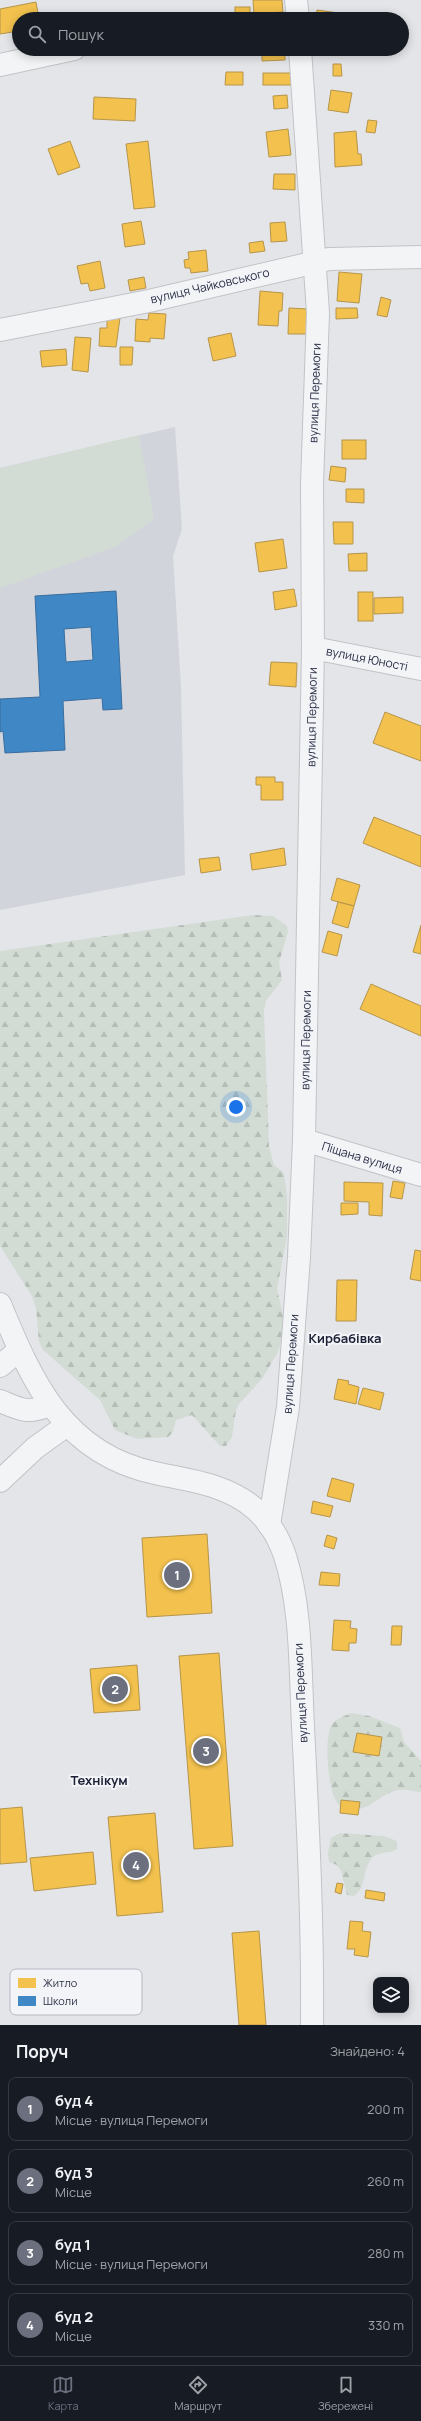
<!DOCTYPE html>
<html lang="uk">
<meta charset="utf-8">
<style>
body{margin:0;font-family:Manrope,sans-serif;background:#242831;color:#f1f3f6}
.controls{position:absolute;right:12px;bottom:12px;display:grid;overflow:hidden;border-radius:8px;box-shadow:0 2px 10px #0003}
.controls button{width:36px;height:36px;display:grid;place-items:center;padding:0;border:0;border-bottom:1px solid #363941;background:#171b24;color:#f1f3f6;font:20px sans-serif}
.you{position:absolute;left:236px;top:1107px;width:14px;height:14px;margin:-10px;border:3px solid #fff;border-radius:50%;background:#1a73e8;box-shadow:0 0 0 6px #1a73e833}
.badge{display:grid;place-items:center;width:26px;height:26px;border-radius:50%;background:#6b6f7e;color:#fff;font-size:13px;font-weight:700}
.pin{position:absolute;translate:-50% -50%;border:2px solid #fff;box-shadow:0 1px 4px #0006}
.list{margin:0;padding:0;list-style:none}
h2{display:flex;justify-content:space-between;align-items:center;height:52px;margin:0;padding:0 16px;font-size:17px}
h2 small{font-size:13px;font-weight:400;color:#9ea1a6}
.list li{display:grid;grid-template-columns:26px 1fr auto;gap:12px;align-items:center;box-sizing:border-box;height:64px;margin:0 8px 8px;padding:0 8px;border:1px solid #363941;border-radius:8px}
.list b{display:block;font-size:15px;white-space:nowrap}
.list p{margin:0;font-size:13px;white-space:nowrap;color:#9ea1a6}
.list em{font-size:13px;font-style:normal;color:#9ea1a6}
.icon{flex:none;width:22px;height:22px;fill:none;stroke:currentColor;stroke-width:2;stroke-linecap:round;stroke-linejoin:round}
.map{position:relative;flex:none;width:421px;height:2025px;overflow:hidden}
.search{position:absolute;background:#171b24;box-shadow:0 2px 10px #0003;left:12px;right:12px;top:12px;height:44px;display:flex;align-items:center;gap:10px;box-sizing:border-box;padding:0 14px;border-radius:22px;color:#9ea1a6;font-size:15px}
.sheet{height:340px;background:#171b24}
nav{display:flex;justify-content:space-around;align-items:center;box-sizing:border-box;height:56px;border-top:1px solid #363941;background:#171b24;font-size:11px;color:#9ea1a6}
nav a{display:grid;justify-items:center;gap:2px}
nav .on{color:#6b6f7e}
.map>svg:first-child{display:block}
</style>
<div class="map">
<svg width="421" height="2025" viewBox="0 0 421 2025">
<defs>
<pattern id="forest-firs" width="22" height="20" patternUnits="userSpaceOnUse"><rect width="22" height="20" fill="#d3dcd4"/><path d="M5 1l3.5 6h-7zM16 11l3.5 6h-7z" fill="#b5bdb7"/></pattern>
</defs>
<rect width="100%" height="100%" fill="#e4e5e9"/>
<!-- built -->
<path fill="#d2d4dc" d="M 175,427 L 182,529 L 173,556 L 181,687 L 185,875 L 0,910 L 0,468 Z"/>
<!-- forest -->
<g fill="url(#forest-firs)">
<path d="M 253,915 L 273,916 L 287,926 L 288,932 L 279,962 L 282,980 L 266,1001 L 264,1010 L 269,1146 L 274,1165 L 284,1173 L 287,1196 L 287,1237 L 277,1289 L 283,1315 L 282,1338 L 278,1352 L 262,1379 L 239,1404 L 236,1410 L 232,1437 L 226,1446 L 220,1446 L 192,1415 L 176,1420 L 173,1432 L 168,1437 L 137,1439 L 115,1430 L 100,1400 L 43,1350 L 39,1342 L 36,1308 L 32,1296 L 0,1246 L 0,951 Z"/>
<path d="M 352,1713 L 369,1716 L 400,1728 L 404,1742 L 421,1761 L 421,1792 C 411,1791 404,1788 394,1791 C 379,1796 366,1813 349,1809 C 344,1808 339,1806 336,1801 C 328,1789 324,1739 331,1726 C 335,1719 344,1716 352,1713 Z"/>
<path d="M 340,1833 L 384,1836 L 397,1841 L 397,1849 C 389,1854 380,1851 373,1857 C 362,1867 367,1888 354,1896 L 347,1895 L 341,1871 L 337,1865 L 329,1862 L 328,1853 L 331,1838 Z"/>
</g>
<!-- garden -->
<path fill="#d3dcd4" d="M 139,435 L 154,519 L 115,547 L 0,588 L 0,468 Z"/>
<!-- homes -->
<g fill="#f2c14e" stroke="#b6954b">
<path d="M 253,0 L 282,0 L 283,12 L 254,14 Z"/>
<path d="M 36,2 L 39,19 L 19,19 L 19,31 L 0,34 L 0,9 Z"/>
<rect x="235" y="7" width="15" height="12"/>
<path d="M 317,10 L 339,13 L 338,19 L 316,19 Z"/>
<path d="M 262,49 L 285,49 L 285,60 L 262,61 Z"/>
<rect x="314" y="49" width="8" height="6"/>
<path d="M 333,64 L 341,64 L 342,76 L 333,76 Z"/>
<path d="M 226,72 L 243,72 L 243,85 L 225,85 Z"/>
<rect x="263" y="73" width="34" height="12"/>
<path d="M 331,90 L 352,93 L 348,113 L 328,110 Z"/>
<path d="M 287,95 L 288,108 L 274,109 L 273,96 Z"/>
<path d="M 94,97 L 136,99 L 135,121 L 93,119 Z"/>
<path d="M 368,120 L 377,121 L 375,133 L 366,132 Z"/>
<path d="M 288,129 L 291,155 L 269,157 L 266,132 Z"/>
<path d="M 356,131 L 358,154 L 361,154 L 362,165 L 335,167 L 334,133 Z"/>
<path d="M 70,141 L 80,167 L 58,175 L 48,149 Z"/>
<path d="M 148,141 L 155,207 L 134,209 L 126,144 Z"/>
<path d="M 274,174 L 295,174 L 295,190 L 273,189 Z"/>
<path d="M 141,221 L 145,244 L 125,247 L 122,224 Z"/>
<path d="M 285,222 L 287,241 L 271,242 L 270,223 Z"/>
<path d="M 263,241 L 265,251 L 250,253 L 249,243 Z"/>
<path d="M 206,250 L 208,271 L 191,273 L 190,268 L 185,268 L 184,260 L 189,259 L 188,252 Z"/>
<path d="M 100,261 L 105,288 L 90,291 L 88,283 L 81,284 L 77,266 Z"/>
<path d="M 339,272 L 362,274 L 359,303 L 337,301 Z"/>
<path d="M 144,277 L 146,288 L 130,291 L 128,280 Z"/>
<path d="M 260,291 L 283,293 L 282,311 L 279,311 L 278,326 L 258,325 Z"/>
<path d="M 381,297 L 391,300 L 387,317 L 377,315 Z"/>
<path d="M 289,308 L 308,309 L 307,334 L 288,334 Z"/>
<path d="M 336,308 L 357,308 L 358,318 L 336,319 Z"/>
<path d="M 149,313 L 166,314 L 164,339 L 150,338 L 150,342 L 135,341 L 136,319 L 148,320 Z"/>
<path d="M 107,318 L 120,318 L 116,347 L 99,346 L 100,328 L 107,328 Z"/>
<path d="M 231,333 L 236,356 L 213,361 L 208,338 Z"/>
<path d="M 75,337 L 91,338 L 88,372 L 72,370 Z"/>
<path d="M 120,347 L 133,347 L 132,365 L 120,365 Z"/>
<path d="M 66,349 L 67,365 L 42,367 L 40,351 Z"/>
<rect x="342" y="440" width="24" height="19"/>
<path d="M 331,466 L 346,468 L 345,482 L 329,480 Z"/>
<path d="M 346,489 L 364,489 L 364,503 L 346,502 Z"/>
<path d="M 333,522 L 353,522 L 353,544 L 334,544 Z"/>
<path d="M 283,539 L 287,568 L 259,572 L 255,543 Z"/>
<path d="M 367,553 L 367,571 L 349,571 L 348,554 Z"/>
<path d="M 294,589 L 297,606 L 275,610 L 273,592 Z"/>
<rect x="358" y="592" width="15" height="29"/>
<path d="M 403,597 L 403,613 L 374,614 L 374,598 Z"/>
<path d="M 271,662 L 297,663 L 296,687 L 269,685 Z"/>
<path d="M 385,712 L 421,726 L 421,761 L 373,743 Z"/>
<path d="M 256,777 L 275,777 L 275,782 L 283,782 L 283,800 L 261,800 L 261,785 L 256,785 Z"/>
<path d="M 374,817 L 421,836 L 421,867 L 363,843 Z"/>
<path d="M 284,848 L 286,865 L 252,870 L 250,854 Z"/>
<path d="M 219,857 L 221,870 L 201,873 L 199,859 Z"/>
<path d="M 337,878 L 360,885 L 354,906 L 331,900 Z"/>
<path d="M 338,902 L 354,906 L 348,928 L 332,923 Z"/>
<path d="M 421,925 L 421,954 L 413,952 Z"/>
<path d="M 328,931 L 342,935 L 337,956 L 322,952 Z"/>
<path d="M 371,984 L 421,1006 L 421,1036 L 360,1009 Z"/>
<path d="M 393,1181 L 405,1183 L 402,1199 L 390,1197 Z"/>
<path d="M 344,1182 L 383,1183 L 382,1216 L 369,1215 L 369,1202 L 344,1201 Z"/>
<path d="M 341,1203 L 358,1203 L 358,1214 L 341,1215 Z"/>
<path d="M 415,1250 L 421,1251 L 421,1281 L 410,1279 Z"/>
<path d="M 337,1280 L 357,1280 L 356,1321 L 336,1321 Z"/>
<path d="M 338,1379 L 349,1381 L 348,1384 L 359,1387 L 356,1404 L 334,1399 Z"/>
<path d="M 363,1388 L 384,1393 L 380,1410 L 358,1404 Z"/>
<path d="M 332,1478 L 354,1484 L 350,1502 L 327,1496 Z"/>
<path d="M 313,1501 L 333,1506 L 330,1517 L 311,1513 Z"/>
<path d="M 207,1534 L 212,1613 L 147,1617 L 142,1538 Z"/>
<path d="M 327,1535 L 337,1538 L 334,1549 L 324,1546 Z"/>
<path d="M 321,1572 L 340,1574 L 339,1586 L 319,1585 Z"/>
<path d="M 334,1620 L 351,1621 L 350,1628 L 357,1629 L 356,1643 L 349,1643 L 349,1651 L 332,1650 Z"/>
<path d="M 392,1626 L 402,1626 L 401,1645 L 391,1645 Z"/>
<path d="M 219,1653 L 233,1846 L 194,1849 L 179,1656 Z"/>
<path d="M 137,1665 L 140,1710 L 94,1713 L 90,1669 Z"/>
<path d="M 357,1733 L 382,1737 L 379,1756 L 353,1752 Z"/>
<path d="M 341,1800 L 360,1802 L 358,1815 L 340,1813 Z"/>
<path d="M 22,1807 L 27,1862 L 0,1864 L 0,1809 Z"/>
<path d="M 155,1813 L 163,1912 L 117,1916 L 108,1817 Z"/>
<path d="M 93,1852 L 96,1884 L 34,1891 L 30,1858 Z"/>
<path d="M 337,1883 L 343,1884 L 341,1894 L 335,1892 Z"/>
<path d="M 366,1890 L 385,1893 L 384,1901 L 365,1898 Z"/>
<path d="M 350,1921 L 363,1922 L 362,1931 L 371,1932 L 368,1957 L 354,1955 L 355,1949 L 347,1949 Z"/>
<path d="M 259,1931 L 266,2025 L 239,2025 L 232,1933 Z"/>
</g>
<!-- schools -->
<path fill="#3f88c5" stroke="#396d9e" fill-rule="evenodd" d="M 116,591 L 122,709 L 103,710 L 102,698 L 63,701 L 65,750 L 5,753 L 3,731 L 0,732 L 0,699 L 40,697 L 35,596 ZM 91,627 L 93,660 L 66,662 L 64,629 Z"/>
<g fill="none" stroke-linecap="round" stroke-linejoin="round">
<defs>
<g id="minor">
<path d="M 296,0 L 298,19"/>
<path d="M 0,65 L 74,49"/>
<path d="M 0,330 L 149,301 L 329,259 L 421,257"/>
<path d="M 313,648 L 421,669"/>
<path d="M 304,1140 L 421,1175"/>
<path d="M 0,1304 C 32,1382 64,1454 155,1473 C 191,1481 225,1484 254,1508 C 268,1520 279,1538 285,1556 C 302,1609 300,1670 303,1726 C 308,1826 313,1925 312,2025"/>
<path d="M 0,1366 L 18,1351"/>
<path d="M 0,1401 C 22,1410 27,1414 50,1405"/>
<path d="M 0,1481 L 35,1448 L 67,1425"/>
<path d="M 269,1525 L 288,1407 L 299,1257 L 304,1140 L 313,648 L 312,484 L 318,313 L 300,49"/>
</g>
</defs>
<!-- minor casing -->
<use href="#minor" stroke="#c2c3c7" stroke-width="24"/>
<!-- minor -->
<use href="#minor" stroke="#f3f4f6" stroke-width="22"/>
</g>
<g text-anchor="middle" stroke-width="4" stroke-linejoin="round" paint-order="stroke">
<!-- street labels -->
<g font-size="12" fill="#2a2f44" stroke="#f2f4f8">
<text transform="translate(210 286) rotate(-13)" y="4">вулиця Чайковського</text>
<text transform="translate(315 393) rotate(-88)" y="4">вулиця Перемоги</text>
<text transform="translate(367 659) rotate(11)" y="4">вулиця Юності</text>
<text transform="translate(312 717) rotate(-89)" y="4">вулиця Перемоги</text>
<text transform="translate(306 1040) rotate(-89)" y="4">вулиця Перемоги</text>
<text transform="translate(362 1158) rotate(17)" y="4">Піщана вулиця</text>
<text transform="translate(291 1364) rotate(-86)" y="4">вулиця Перемоги</text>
<text transform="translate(301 1693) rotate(-93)" y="4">вулиця Перемоги</text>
</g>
<!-- neighbourhood labels -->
<g font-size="13" font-weight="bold" fill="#1c2035" stroke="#f2f4f8">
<text x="345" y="1343">Кирбабівка</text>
<text x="99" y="1785">Технікум</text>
</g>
</g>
<!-- legend -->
<rect x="10" y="1969" width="132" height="46" rx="6" fill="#f2f4f8" stroke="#b6b9c2" stroke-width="1"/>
<rect x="18" y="1978" width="18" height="10" fill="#f2c14e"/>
<rect x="18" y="1996" width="18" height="10" fill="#3f88c5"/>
<g font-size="11" fill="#2a2f44">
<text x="43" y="1987">Житло</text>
<text x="43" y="2005">Школи</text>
</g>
</svg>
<div class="controls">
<button><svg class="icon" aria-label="layers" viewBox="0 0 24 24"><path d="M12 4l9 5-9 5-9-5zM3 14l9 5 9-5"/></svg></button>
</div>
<div class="you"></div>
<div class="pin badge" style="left:177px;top:1575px">1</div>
<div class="pin badge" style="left:115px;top:1689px">2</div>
<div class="pin badge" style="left:206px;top:1751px">3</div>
<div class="pin badge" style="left:136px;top:1865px">4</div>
<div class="search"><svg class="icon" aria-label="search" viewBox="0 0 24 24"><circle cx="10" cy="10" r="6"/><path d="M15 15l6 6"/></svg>Пошук</div>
</div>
<section class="sheet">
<h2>Поруч<small>Знайдено: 4</small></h2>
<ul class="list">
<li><span class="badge">1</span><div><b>буд 4</b><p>Місце · вулиця Перемоги</p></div><em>200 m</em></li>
<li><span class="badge">2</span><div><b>буд 3</b><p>Місце</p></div><em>260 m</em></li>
<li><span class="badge">3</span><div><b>буд 1</b><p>Місце · вулиця Перемоги</p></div><em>280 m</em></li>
<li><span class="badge">4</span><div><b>буд 2</b><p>Місце</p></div><em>330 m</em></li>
</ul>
</section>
<nav>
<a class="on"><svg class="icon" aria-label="map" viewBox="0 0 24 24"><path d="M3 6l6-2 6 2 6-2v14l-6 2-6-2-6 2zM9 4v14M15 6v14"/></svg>Карта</a>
<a><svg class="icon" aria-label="directions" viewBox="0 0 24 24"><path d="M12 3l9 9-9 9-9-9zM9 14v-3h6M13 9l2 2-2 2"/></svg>Маршрут</a>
<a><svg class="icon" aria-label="saved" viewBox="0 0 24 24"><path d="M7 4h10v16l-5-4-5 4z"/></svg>Збережені</a>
</nav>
